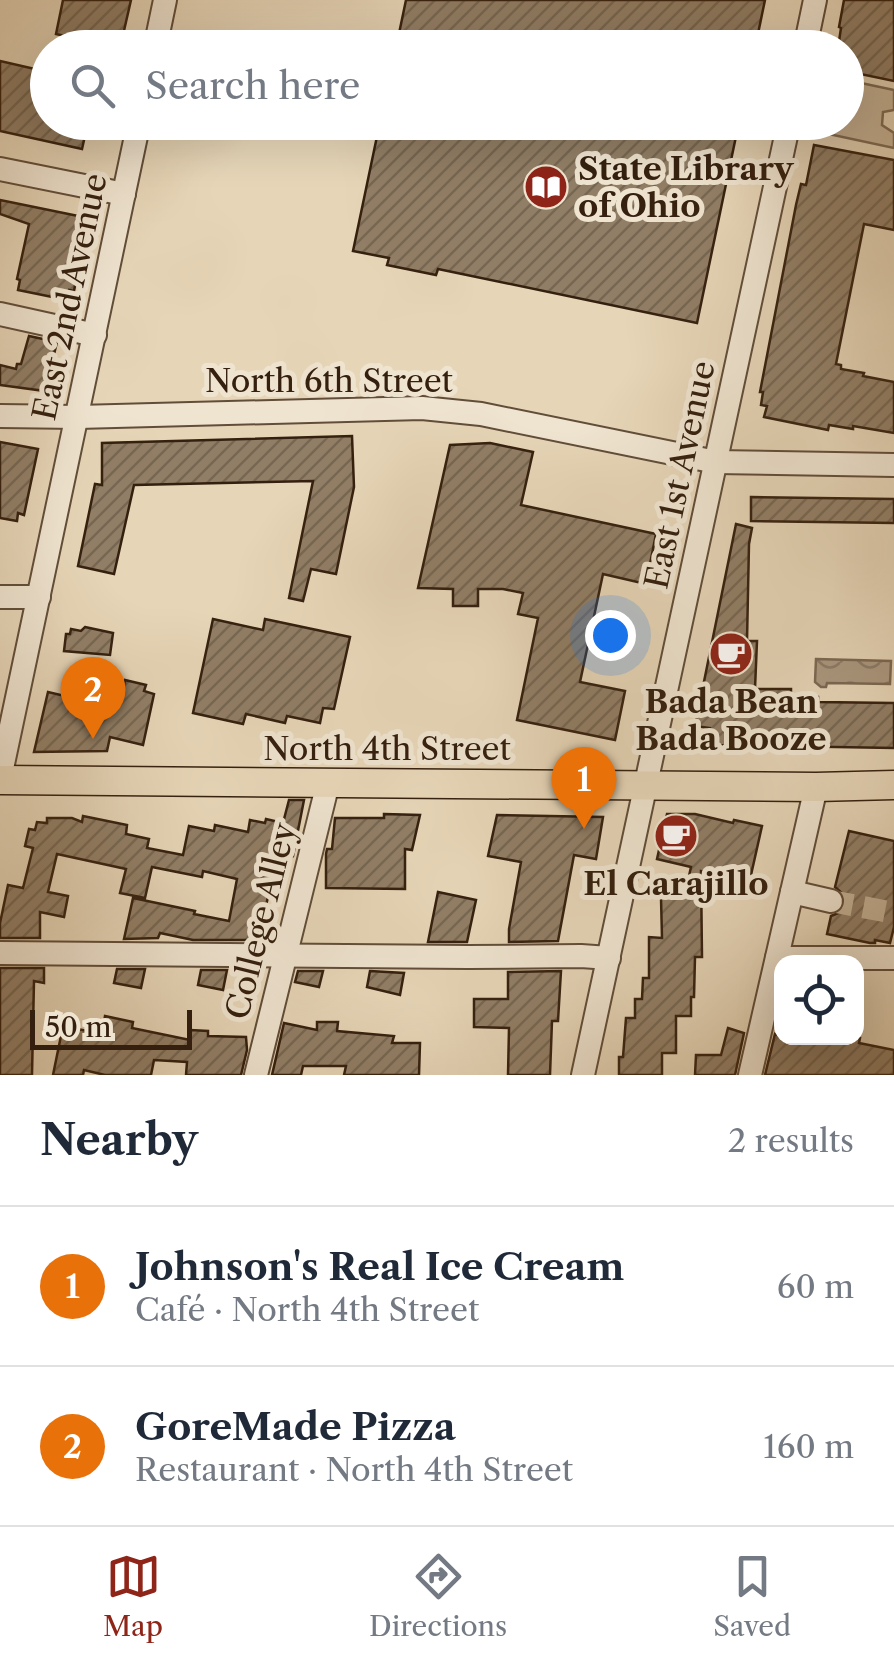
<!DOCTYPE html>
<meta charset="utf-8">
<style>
body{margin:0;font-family:"Libre Caslon Text",serif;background:#f6f6f7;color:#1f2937}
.controls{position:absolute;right:30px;bottom:30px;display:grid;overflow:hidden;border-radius:20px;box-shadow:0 10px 40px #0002}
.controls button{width:90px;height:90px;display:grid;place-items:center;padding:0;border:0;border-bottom:2px solid #e0e1e3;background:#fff;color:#1f2937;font:50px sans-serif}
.scale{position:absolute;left:30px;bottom:25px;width:162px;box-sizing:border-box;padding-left:10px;border:5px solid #35200f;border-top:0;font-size:28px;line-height:35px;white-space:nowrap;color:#35200f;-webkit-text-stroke:8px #efe4d0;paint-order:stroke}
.you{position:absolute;left:610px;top:635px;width:35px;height:35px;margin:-25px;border:8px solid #fff;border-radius:50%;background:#1a73e8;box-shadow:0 0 0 15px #1a73e833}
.badge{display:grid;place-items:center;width:65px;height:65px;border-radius:50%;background:#8f2418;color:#fff;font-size:32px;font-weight:700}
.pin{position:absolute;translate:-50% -82px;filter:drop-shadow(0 2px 5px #0008)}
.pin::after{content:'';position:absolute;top:52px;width:35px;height:30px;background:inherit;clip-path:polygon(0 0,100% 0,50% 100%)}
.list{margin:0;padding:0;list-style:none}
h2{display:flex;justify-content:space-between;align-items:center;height:130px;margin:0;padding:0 40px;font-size:42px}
h2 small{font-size:32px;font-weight:400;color:#747a83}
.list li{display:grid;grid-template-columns:65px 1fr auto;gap:30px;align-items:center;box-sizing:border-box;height:160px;padding:0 40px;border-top:2px solid #e0e1e3}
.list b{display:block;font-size:38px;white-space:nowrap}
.list p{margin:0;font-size:32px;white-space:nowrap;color:#747a83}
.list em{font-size:32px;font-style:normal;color:#747a83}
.icon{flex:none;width:55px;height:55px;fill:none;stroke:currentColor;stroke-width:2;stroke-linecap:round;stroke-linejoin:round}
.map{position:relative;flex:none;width:894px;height:1075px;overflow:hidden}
.search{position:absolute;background:#fff;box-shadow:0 10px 40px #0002;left:30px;right:30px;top:30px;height:110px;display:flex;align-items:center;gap:25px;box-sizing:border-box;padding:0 35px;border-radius:55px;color:#747a83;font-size:38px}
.sheet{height:450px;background:#fff}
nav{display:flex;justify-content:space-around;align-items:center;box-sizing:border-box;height:140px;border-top:2px solid #e0e1e3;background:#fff;font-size:28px;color:#747a83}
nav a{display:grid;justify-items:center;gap:5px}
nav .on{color:#8f2418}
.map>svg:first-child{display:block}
</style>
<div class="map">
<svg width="894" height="1075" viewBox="0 0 894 1075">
<defs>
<pattern id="water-waves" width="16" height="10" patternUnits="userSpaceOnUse" patternTransform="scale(2.5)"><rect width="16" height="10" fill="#aa977e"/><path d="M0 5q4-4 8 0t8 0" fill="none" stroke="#8b7b66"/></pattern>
<pattern id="building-hatch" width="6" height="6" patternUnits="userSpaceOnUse" patternTransform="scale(2.5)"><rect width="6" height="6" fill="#917e66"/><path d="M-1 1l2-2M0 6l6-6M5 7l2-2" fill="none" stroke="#776752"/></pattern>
</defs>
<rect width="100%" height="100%" fill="#e6d5b7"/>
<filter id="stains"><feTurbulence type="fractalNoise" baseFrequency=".002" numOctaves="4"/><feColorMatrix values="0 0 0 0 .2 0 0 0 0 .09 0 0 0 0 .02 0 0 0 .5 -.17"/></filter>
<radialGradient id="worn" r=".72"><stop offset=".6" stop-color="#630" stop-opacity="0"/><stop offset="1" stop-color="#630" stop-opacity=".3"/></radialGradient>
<!-- grass -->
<path fill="#c8b69a" stroke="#7e6b54" stroke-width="2.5" d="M 847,80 L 894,90 L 894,110 L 883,112 L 882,125 L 894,133 L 894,148 L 810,130 L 811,123 L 846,122 Z"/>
<!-- water -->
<path fill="url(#water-waves)" stroke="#7b6752" stroke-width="2.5" d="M 816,659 L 891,661 L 890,684 L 827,683 L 826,687 L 821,687 L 815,682 Z"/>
<!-- building -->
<g fill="url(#building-hatch)" stroke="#35200f" stroke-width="2.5">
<path d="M 63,0 L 131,0 L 120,48 L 56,34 Z"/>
<path d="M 406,0 L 765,0 L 755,48 L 396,48 Z"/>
<path d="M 844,0 L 894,0 L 894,81 L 846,71 L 846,48 L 838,48 L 841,28 L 839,27 Z"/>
<path d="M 0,61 L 48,72 L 48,122 L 88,122 L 82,149 L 0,131 Z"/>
<path d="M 380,122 L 739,122 L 697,323 L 438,269 L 436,275 L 387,265 L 389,258 L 353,251 Z"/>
<path d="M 814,145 L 894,160 L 894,230 L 864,224 L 836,364 L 841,365 L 841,369 L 864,373 L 863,376 L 894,382 L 894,433 L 853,426 L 853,429 L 829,425 L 828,430 L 764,417 L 767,406 L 761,405 L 763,392 L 760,392 L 796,205 L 801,184 L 806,185 Z"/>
<path d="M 0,200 L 88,218 L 74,291 L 69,290 L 67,300 L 18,290 L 20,280 L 17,279 L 29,224 L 0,214 Z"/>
<path d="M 29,336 L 57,342 L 45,391 L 0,385 L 0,365 L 16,369 L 17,364 L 21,364 Z"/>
<path d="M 352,436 L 354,487 L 336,574 L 311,569 L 303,601 L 289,598 L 313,481 L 134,485 L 114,574 L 78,566 L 95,484 L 102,485 L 102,443 Z"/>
<path d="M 0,442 L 38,449 L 24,515 L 18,513 L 17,521 L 0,518 Z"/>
<path d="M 490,443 L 533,452 L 521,505 L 656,534 L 646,584 L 603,574 L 580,682 L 625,691 L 615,740 L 517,720 L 538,618 L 518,614 L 523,593 L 503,589 L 478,589 L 478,606 L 453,606 L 453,589 L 418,588 L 450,445 Z"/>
<path d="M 751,497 L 894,499 L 894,523 L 751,521 Z"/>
<path d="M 736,524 L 752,528 L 749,544 L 747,641 L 757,641 L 755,689 L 791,689 L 791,696 L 818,697 L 818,702 L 894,703 L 894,748 L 709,745 L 710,728 L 695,726 Z"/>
<path d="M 213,619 L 263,630 L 265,619 L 350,637 L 334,709 L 323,708 L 320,723 L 287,716 L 285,723 L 246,714 L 243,724 L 193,713 Z"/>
<path d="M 85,627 L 113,633 L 110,655 L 64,651 L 66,634 L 70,634 L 71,629 L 81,631 Z"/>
<path d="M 125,680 L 146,685 L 144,691 L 154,694 L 143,745 L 110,737 L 107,751 L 34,752 L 48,692 L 86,701 L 87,696 L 120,704 Z"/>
<path d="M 289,800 L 304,800 L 293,856 L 277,853 L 259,940 L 193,940 L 160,933 L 158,938 L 124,939 L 133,898 L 195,911 L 194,914 L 229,921 L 237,879 L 203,871 L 202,877 L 152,867 L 145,898 L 120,893 L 126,869 L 57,854 L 48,892 L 68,896 L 64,917 L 40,912 L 40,938 L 0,938 L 0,923 L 8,885 L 23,888 L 33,848 L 25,846 L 29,829 L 35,830 L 37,822 L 47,823 L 47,818 L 72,818 L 82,822 L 83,816 L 127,825 L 126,834 L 149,839 L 147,848 L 183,855 L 189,826 L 214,831 L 215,825 L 248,832 L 250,820 L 265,823 L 266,819 L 283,823 Z"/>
<path d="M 384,814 L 420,815 L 412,850 L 405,849 L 405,889 L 326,888 L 326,854 L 327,849 L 332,849 L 335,818 L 384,818 Z"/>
<path d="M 667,814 L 695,814 L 733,823 L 734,820 L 762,826 L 751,875 L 737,872 L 736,876 L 719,873 L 718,875 L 701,871 L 702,957 L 695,957 L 694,997 L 691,997 L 691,1016 L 676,1016 L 676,1053 L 662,1053 L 662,1075 L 619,1075 L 619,1057 L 623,1057 L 626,1018 L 635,1018 L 635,999 L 642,999 L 643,978 L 649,978 L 649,937 L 662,938 L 661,898 L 684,898 L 691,867 L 657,859 Z"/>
<path d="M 497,815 L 603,817 L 596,859 L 574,855 L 558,941 L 509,942 L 509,929 L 521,862 L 488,856 Z"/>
<path d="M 849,831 L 894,841 L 894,927 L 890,943 L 875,940 L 875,943 L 870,943 L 827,934 L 831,916 L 841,912 L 846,903 L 845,896 L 835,887 Z"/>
<path d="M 438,892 L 476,900 L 467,942 L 428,942 Z"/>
<path d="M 0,968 L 44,968 L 44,983 L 34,981 L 32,1075 L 0,1075 Z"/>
<path d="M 117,969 L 145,969 L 141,988 L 114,983 Z"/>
<path d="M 201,970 L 227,970 L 223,990 L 198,985 Z"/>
<path d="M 298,971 L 323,971 L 319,987 L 295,982 Z"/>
<path d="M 370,971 L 404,973 L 400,995 L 367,987 Z"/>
<path d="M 561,971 L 558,1021 L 552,1021 L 550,1075 L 508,1075 L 509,1028 L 474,1027 L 474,999 L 508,999 L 508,972 Z"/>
<path d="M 105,1016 L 133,1022 L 132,1028 L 190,1040 L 191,1030 L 208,1031 L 208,1036 L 246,1037 L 247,1050 L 241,1075 L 186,1075 L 187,1062 L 154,1060 L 151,1075 L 105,1075 L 84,1070 L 83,1075 L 53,1075 L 63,1026 L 102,1034 Z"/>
<path d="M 317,1022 L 338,1022 L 337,1031 L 394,1036 L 392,1043 L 420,1043 L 419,1075 L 344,1075 L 346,1066 L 303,1066 L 301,1075 L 272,1075 L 284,1023 L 317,1030 Z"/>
<path d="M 728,1028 L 744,1033 L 735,1075 L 695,1075 L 696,1055 L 721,1055 Z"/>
<path d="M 775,1034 L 782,1038 L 805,1040 L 805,1038 L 860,1038 L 859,1043 L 894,1050 L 894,1075 L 765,1075 Z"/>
</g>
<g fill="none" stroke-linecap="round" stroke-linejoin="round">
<!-- minor-tunnel -->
<path stroke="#c3b195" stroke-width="22" stroke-dasharray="22 11" stroke-linecap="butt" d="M 831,901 L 894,913"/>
<defs>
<g id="minor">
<path d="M 155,48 L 165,0"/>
<path d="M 805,48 L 815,0"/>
<path d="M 0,169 L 124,194"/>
<path d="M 0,314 L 95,335"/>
<path d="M 0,416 L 78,417 L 422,408 L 481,414 L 716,462 L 894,465"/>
<path d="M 0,597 L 39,597"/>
<path d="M 0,778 L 139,122"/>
<path d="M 792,892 L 831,901"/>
<path d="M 0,953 L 468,957 L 581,956 L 609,958"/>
<path d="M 777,958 L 894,958"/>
<path d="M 256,1075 L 328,783"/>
<path d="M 583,1075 L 789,122"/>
<path d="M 750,1075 L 816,787"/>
</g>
<path id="major" d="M 0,780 L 816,787 L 894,785"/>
</defs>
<!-- minor casing -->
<use href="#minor" stroke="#614d39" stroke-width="26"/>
<!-- major casing -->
<use href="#major" stroke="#35200f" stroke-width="31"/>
<!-- minor -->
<use href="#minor" stroke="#efe4d0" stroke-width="22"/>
<!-- major -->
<use href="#major" stroke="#e6d5b7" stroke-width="28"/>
</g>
<!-- icons -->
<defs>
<symbol id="library-disc" viewBox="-11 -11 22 22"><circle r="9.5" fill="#8f2418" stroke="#efe4d0"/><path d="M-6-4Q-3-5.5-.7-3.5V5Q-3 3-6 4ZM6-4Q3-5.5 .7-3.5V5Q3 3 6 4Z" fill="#fff"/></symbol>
<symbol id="cafe-disc" viewBox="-11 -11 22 22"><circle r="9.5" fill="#8f2418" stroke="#efe4d0"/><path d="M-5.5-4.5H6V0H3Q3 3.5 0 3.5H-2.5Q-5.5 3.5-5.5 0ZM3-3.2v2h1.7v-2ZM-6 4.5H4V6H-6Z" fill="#fff"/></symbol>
</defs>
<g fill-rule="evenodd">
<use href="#library-disc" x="521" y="162" width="50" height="50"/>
<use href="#cafe-disc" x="706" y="629" width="50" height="50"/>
<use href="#cafe-disc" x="651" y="811" width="50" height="50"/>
</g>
<g text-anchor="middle" stroke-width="10" stroke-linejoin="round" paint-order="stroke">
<!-- poi labels -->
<g font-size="32" font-weight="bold" fill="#35200f" stroke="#efe4d0">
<text x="578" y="180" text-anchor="start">State Library<tspan x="578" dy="37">of Ohio</tspan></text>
<text x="731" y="713">Bada Bean<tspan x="731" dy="37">Bada Booze</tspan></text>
<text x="676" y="895">El Carajillo</text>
</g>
<!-- street labels -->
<g font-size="32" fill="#35200f" stroke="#efe4d0">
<text transform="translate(70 297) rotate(-78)" y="11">East 2nd Avenue</text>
<text x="329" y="392">North 6th Street</text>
<text transform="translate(680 475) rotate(-78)" y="11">East 1st Avenue</text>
<text x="387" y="760">North 4th Street</text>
<text transform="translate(261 921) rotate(-76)" y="11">College Alley</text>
</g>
</g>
<rect width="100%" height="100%" filter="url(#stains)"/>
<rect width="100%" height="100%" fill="url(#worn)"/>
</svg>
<div class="controls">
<button><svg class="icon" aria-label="locate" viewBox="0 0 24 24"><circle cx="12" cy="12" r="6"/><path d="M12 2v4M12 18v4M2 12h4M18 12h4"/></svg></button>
</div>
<div class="scale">50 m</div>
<div class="you"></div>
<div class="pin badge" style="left:584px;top:829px;background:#e8710a">1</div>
<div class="pin badge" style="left:93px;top:739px;background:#e8710a">2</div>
<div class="search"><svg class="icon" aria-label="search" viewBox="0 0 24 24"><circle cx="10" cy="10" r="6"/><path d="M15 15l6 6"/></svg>Search here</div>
</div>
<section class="sheet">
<h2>Nearby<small>2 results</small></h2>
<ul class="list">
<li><span class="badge" style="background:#e8710a">1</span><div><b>Johnson's Real Ice Cream</b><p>Café · North 4th Street</p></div><em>60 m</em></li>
<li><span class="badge" style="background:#e8710a">2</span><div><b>GoreMade Pizza</b><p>Restaurant · North 4th Street</p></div><em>160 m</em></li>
</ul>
</section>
<nav>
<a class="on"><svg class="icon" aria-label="map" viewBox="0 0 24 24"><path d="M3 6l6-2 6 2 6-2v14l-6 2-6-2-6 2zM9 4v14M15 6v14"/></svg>Map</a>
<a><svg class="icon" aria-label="directions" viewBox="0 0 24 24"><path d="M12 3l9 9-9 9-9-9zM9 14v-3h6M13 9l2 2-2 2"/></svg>Directions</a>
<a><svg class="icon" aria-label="saved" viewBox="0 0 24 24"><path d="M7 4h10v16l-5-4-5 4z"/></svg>Saved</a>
</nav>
